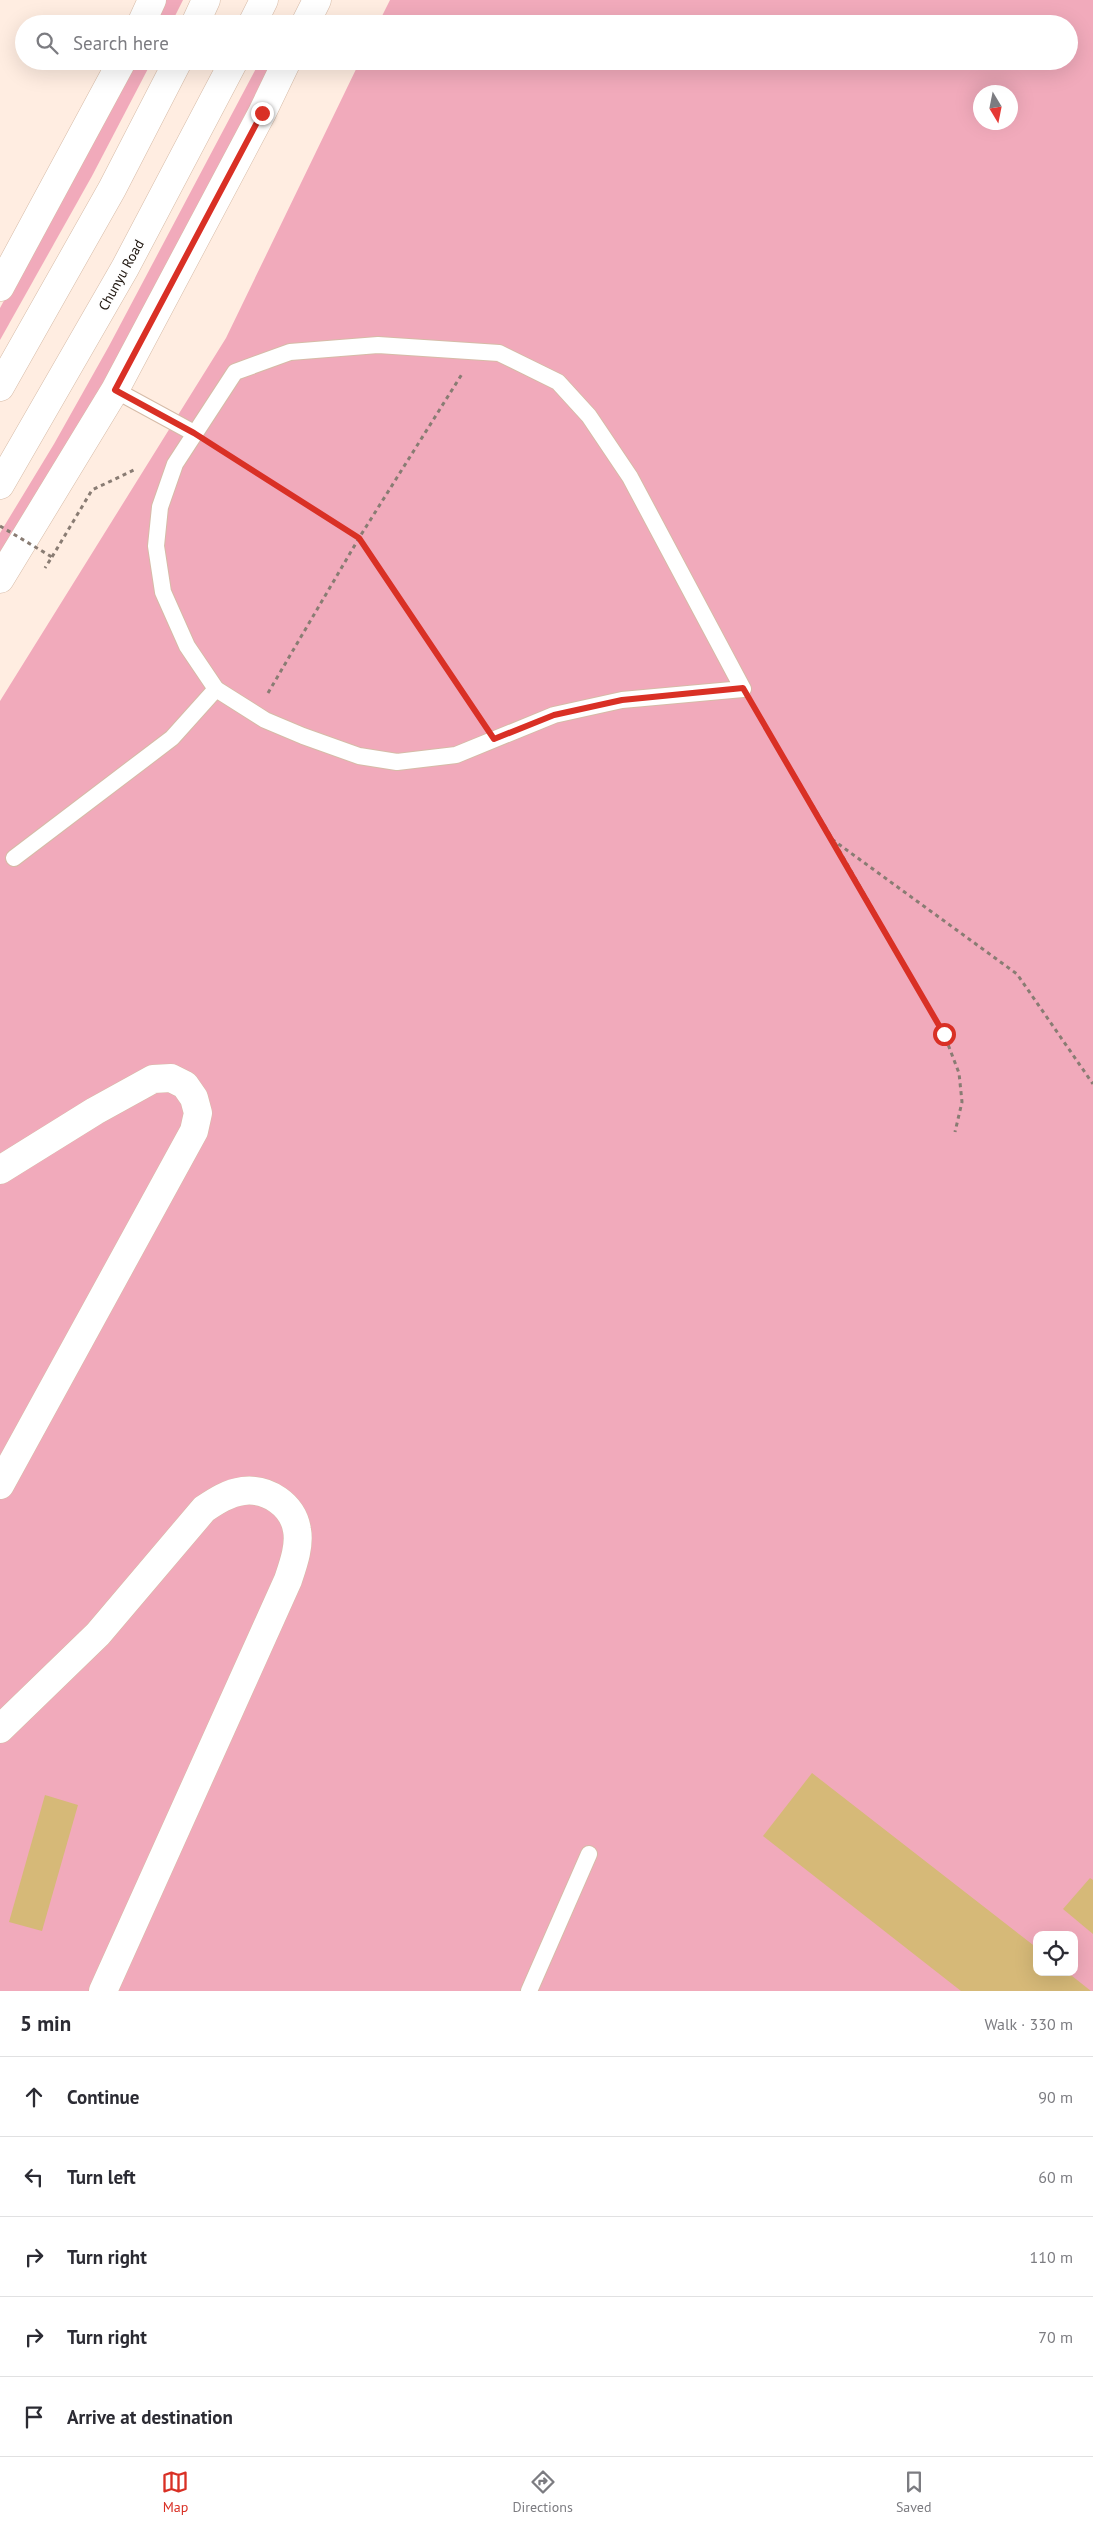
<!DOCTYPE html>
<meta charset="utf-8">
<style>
body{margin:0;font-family:"PT Sans",sans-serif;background:#f2f2f3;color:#2b2b33}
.controls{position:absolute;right:15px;bottom:15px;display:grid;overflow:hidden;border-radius:10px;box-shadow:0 5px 20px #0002}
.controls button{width:45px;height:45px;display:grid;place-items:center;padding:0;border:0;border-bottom:1px solid #e1e1e2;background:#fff;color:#2b2b33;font:25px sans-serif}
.compass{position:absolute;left:973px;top:85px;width:45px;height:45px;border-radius:50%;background:#fff;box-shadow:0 5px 20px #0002;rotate:170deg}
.stop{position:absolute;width:15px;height:15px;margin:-11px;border:4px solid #d93025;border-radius:50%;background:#fff}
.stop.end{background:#d93025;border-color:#fff;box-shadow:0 1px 5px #0008}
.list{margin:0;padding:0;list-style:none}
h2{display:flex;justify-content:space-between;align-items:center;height:65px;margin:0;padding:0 20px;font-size:21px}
h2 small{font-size:16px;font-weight:400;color:#7c7c81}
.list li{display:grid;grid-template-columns:32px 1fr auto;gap:15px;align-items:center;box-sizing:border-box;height:80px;padding:0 20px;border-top:1px solid #e1e1e2}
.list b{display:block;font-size:19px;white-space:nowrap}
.list em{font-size:16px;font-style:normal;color:#7c7c81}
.icon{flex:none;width:28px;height:28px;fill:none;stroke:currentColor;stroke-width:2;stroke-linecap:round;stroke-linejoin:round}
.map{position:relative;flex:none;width:1093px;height:1991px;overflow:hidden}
.search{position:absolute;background:#fff;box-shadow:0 5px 20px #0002;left:15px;right:15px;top:15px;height:55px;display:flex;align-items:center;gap:12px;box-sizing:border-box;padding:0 18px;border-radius:28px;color:#7c7c81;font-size:19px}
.sheet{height:465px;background:#fff}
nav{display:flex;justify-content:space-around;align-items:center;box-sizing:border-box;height:70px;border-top:1px solid #e1e1e2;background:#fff;font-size:14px;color:#7c7c81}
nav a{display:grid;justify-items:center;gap:2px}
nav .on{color:#d93025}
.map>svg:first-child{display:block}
</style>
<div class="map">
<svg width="1093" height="1991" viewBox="0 0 1093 1991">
<rect width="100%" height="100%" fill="#ffede1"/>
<!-- green -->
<g fill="#f1aabb" fill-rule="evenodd">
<path d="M 165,0 L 183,0 L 171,24 L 153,24 Z"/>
<path d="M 390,0 L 1093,0 L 1093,1991 L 0,1991 L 0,701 L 226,338 L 360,61 L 1069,61 L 1069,24 L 378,24 ZM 980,92 L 1010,92 L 1010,122 L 980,122 ZM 1037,1935 L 1074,1935 L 1074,1972 L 1037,1972 Z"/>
<path d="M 134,61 L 152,61 L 92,176 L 0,340 L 0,308 Z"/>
<path d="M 260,61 L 277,61 L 122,353 L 0,560 L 0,533 L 54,444 L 109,346 Z"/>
</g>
<!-- building -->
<g fill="#d6b978">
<path d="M 812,1773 L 1037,1948 L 1037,1972 L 1067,1972 L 1091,1991 L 961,1991 L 763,1836 Z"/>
<path d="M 45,1795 L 78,1805 L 42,1931 L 9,1922 Z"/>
<path d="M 1090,1878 L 1093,1880 L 1093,1934 L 1063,1909 Z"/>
</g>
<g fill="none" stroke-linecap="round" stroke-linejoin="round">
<defs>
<g id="lane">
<path d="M 378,345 L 499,353 L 558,382 L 589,416 L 630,477 L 743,689 L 622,700 L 554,715 L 456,755 L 397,762 L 359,756 L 303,736 L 265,720 L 216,689 L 187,646 L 163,592 L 156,546 L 160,507 L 175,464 L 235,372 L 290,352 Z"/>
<path d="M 115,390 L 194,433"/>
<path d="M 14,858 L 172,738 L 216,689"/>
<path d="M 529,1991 L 589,1854"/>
</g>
<g id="street">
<path d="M 141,24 L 152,0"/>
<path d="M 305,24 L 317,0"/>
<path d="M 0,287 L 122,61"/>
<path d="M 0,579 L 115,390 L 262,113 L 287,61"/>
<path d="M 0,1170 L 95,1111 L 153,1079 L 171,1078 L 185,1085 L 194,1098 L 198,1113 L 194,1131 L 0,1485"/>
<path d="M 0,1729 L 98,1634 L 204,1509 C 216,1501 228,1493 243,1491 C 268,1488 293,1505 297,1530 C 300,1546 293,1565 288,1580 L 103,1991"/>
</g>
<g id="primary">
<path d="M 195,24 L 206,0"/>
<path d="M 252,24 L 264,0"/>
<path d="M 0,387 L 112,189 L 178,61"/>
<path d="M 0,485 L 125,268 L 234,61"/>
</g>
</defs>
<!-- lane casing -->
<use href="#lane" stroke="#d6bba7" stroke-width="18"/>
<!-- street casing -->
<use href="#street" stroke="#d6bba7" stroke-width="29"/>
<!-- primary casing -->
<use href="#primary" stroke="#d6bba7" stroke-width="29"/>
<!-- path -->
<g stroke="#897c73" stroke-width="3" stroke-dasharray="4 4" stroke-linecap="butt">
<path d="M 215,447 L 359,538 L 481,720"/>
<path d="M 52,557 L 92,490 L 136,469"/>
<path d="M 268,693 L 359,538 L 462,374"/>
<path d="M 755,708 L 833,840 L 1017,974 L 1093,1084"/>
<path d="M 835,843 L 944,1034 L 959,1073 L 962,1102 L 955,1132"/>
</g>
<!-- lane -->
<use href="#lane" stroke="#fff" stroke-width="16"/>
<!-- street -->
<use href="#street" stroke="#fff" stroke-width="28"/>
<!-- primary -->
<use href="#primary" stroke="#fff" stroke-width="28"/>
<!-- path-bridge -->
<path stroke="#897c73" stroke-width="3" stroke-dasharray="4 4" stroke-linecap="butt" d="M 0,526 L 52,557 L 45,568"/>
</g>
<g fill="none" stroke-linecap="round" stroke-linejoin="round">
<!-- route -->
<path stroke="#d93025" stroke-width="6" d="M 262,113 L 115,390 L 194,433 L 359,538 L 494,739 L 554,715 L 622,700 L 743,688 L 944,1034"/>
</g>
<g text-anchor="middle" stroke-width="4" stroke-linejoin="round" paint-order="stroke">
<!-- street labels -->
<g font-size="14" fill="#1c130c" stroke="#fefefe">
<text transform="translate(121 275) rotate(-61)" y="5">Chunyu Road</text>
</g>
</g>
</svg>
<div class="controls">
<button><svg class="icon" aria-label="locate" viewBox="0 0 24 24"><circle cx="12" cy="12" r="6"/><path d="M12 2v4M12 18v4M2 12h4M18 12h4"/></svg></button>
</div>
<svg class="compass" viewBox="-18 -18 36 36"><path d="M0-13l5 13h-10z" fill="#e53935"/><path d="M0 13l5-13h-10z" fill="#7c7c81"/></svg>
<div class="stop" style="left:944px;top:1034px"></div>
<div class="stop end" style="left:262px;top:113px"></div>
<div class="search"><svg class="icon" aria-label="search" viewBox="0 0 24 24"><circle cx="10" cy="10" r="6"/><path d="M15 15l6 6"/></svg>Search here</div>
</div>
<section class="sheet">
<h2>5 min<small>Walk · 330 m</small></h2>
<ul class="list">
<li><svg class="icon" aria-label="ahead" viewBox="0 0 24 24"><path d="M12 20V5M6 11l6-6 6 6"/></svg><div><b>Continue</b></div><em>90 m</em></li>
<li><svg class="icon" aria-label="left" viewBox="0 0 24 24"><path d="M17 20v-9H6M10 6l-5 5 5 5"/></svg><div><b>Turn left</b></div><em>60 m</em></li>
<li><svg class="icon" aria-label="right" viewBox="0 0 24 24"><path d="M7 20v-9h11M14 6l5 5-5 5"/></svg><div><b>Turn right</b></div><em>110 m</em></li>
<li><svg class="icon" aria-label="right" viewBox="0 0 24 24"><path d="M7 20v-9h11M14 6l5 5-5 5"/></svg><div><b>Turn right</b></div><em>70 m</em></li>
<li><svg class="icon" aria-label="arrive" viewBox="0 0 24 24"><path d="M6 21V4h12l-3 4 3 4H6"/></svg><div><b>Arrive at destination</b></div></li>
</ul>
</section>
<nav>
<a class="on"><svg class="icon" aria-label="map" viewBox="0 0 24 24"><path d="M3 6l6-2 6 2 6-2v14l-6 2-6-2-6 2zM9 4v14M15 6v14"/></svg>Map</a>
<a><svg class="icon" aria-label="directions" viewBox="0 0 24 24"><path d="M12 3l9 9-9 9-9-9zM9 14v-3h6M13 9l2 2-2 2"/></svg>Directions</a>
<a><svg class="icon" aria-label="saved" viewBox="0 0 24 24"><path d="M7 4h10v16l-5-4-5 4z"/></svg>Saved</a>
</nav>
